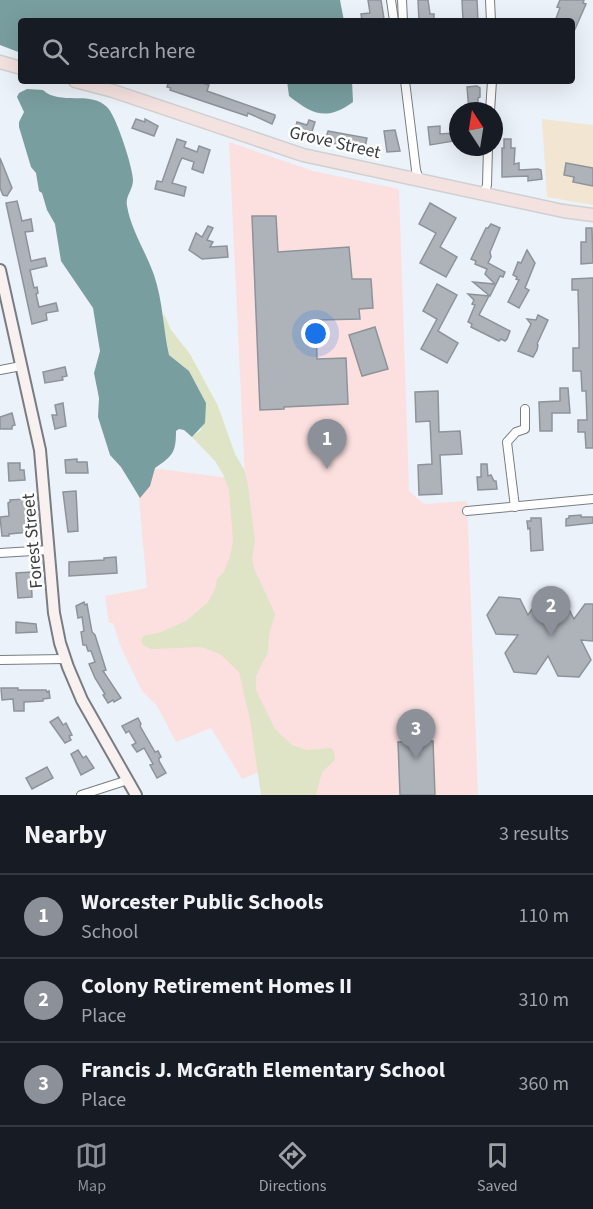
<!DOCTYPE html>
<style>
body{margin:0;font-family:"Source Sans 3",sans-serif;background:#20242c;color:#f1f3f6}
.compass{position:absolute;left:449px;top:102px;width:54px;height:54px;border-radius:50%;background:#171b24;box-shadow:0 6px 24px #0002;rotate:348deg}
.you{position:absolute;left:316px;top:334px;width:21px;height:21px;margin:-15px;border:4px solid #fff;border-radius:50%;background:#1a73e8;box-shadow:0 0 0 9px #1a73e833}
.badge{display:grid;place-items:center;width:39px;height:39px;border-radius:50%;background:#8c9099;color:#fff;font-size:20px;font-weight:700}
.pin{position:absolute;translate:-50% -50px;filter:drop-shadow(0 2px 3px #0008)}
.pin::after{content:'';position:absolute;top:32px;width:21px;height:18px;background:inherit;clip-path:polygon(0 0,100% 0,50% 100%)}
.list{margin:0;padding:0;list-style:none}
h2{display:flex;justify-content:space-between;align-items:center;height:78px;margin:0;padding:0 24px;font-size:26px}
h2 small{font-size:20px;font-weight:400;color:#9ea1a6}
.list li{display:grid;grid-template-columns:39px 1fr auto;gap:18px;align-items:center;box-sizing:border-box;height:84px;padding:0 24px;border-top:2px solid #363941}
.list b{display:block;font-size:22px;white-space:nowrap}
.list p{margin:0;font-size:20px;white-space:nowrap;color:#9ea1a6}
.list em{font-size:20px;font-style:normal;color:#9ea1a6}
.icon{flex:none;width:33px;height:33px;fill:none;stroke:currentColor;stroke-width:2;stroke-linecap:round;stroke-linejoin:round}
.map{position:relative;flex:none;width:593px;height:795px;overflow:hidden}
.search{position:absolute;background:#171b24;box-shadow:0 6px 24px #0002;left:18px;right:18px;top:18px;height:66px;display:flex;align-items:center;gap:15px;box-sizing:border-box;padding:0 21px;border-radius:6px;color:#9ea1a6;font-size:22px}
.sheet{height:330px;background:#171b24}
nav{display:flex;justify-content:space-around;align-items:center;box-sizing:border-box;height:84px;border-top:2px solid #363941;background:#171b24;font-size:16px;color:#9ea1a6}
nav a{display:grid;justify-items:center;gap:3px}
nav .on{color:#8c9099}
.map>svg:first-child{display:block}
</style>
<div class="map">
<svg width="593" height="795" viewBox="0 0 593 795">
<rect width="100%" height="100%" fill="#ecf2f9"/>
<!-- commercial -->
<path fill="#f2e5d1" d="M 542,119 L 593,125 L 593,205 L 547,197 Z"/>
<!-- education -->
<path fill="#fbe0df" d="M 229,142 L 313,171 L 399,189 L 409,491 L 424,504 L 467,501 L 478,795 L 266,795 L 259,772 L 242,779 L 211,728 L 176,742 L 157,706 L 142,691 L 120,645 L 113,623 L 109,623 L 105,596 L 147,588 L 136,466 L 245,480 Z"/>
<!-- green -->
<path fill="#dfe4c6" d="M 164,314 L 171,330 L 190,354 L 218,406 L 235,454 L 244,469 L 248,485 L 255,541 L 252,558 L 254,568 L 275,614 L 269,635 L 268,652 L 256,676 L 256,690 L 275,729 L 292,745 L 307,750 L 331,748 L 334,752 L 335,760 L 322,772 L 316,795 L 261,795 L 250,720 L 239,672 L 220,654 L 201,647 L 151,649 L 143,645 L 141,641 L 144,636 L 161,632 L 186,621 L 208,602 L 215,589 L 217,579 L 224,572 L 230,556 L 233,541 L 229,490 L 223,474 L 215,461 L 192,437 L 201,430 L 206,403 L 189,371 L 169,355 L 163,319 Z"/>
<!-- water -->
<g fill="#799e9f">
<path d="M 0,0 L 340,0 L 344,21 L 21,21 L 21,53 L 0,45 Z"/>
<path d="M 287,81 L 352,81 L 353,102 C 327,121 313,115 289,96 Z"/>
<path d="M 27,89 L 43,90 C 60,106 90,90 107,107 C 116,115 133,168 133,180 C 133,190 125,196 127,206 C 131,230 146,252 154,275 C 163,302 163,327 169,355 L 189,371 L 206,403 L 205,423 L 192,437 L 184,430 L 179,429 L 176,431 C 176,452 173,456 155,468 L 150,486 L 140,498 L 121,467 L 110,455 L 98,417 L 99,398 L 94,373 L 100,351 L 93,308 L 61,261 L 55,224 L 47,210 L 42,193 L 39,191 L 36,173 L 31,167 L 19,127 L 19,122 L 24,112 L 17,97 L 19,93 Z"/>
</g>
<!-- building -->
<g fill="#aeb3ba" stroke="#8e939a" stroke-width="1.5">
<path d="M 368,0 L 381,0 L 384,19 L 382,21 L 362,21 L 361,14 L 370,13 Z"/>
<path d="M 418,0 L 428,0 L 430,14 L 434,14 L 434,21 L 419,21 Z"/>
<path d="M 462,0 L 477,0 L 478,21 L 463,21 Z"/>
<path d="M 560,0 L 584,0 L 583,3 L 586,4 L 572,36 L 572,21 L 555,21 L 560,8 L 557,7 Z"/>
<path d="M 169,81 L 196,81 L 209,85 L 207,91 L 275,115 L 275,117 L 272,124 L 248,113 L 247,116 L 170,90 L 171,88 L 167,87 Z"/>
<path d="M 477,86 L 480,88 L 480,97 L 478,98 L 478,111 L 469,111 L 467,87 Z"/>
<path d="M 136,119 L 145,122 L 145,119 L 158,126 L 154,136 L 132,128 Z"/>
<path d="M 309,120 L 315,122 L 310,138 L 294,133 L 297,122 L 307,125 Z"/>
<path d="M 440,126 L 440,134 L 453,133 L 454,141 L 430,145 L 428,127 Z"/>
<path d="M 395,130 L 400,151 L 387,152 L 384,131 Z"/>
<path d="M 328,131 L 367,138 L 365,147 L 364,149 L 325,142 Z"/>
<path d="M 177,139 L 186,142 L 184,147 L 197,152 L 199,146 L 210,150 L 203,173 L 192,169 L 194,162 L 182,158 L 180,162 L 172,183 L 186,187 L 184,196 L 155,189 L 157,181 L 162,182 Z"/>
<path d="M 504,139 L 511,139 L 511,148 L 515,148 L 514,164 L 519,163 L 519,170 L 538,169 L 541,170 L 542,179 L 528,181 L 528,176 L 502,177 L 502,148 L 504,148 Z"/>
<path d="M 0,158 L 12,188 L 7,196 L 3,195 L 0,188 Z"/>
<path d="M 566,163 L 593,168 L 593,186 L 573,182 L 574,177 L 564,175 Z"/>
<path d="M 17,201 L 22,221 L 31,219 L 33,231 L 25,232 L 31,261 L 45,258 L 47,266 L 30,270 L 34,288 L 37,287 L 38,293 L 36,294 L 39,307 L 56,303 L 58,311 L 46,313 L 47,320 L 32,324 L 6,203 Z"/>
<path d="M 430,203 L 456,218 L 440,247 L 457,257 L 446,277 L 420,263 L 436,233 L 419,224 Z"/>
<path d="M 252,216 L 276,216 L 278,252 L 349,247 L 352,279 L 371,279 L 373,308 L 359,309 L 360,319 L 316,320 L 317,359 L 346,358 L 348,404 L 284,407 L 284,409 L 260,410 Z"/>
<path d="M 491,224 L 500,228 L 490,252 L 491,257 L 488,263 L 505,272 L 503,277 L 500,276 L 490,296 L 473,282 L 495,284 L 485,274 L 487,269 L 475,264 L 476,261 L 471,259 L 486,228 L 488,228 Z"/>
<path d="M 208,226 L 213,228 L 207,240 L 213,242 L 210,247 L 227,246 L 228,257 L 202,259 L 189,250 L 196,233 L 202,237 Z"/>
<path d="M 586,228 L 592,228 L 593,263 L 581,264 L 581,242 L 586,242 Z"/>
<path d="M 527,250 L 535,263 L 525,288 L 529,290 L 519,308 L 508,302 L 519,280 L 516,279 L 517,277 L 513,275 L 518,262 L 521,263 Z"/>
<path d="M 593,278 L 593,448 L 586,448 L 585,432 L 578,432 L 578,420 L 587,420 L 586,391 L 582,391 L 581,371 L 573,371 L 573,348 L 579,348 L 579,333 L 578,290 L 572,290 L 572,279 Z"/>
<path d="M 437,284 L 457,295 L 438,331 L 458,343 L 447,363 L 421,349 L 437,319 L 423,311 Z"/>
<path d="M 468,294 L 489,296 L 479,315 L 510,331 L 507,339 L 505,341 L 501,339 L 499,341 L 471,327 L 472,324 L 468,322 L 475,305 L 472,304 L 474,300 Z"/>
<path d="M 538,315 L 548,320 L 537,344 L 538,345 L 537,350 L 533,357 L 518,351 L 531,324 L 527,319 L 536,320 Z"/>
<path d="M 375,327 L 388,369 L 362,376 L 349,335 Z"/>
<path d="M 65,367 L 67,376 L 62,377 L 63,380 L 45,383 L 43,372 Z"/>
<path d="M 560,388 L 568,388 L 570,413 L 552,413 L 552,431 L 540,431 L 539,402 L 560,401 Z"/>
<path d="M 438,391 L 439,432 L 460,431 L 462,454 L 440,455 L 442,494 L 419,495 L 418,465 L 432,464 L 430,421 L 416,422 L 415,392 Z"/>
<path d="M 63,403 L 66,426 L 55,429 L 52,415 L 57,415 L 55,405 Z"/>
<path d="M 12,413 L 15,425 L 12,426 L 12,429 L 0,429 L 0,417 Z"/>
<path d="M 77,459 L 77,462 L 87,462 L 88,473 L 66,473 L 65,460 Z"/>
<path d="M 8,463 L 20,463 L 20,470 L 24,470 L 25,480 L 9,481 Z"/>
<path d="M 481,464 L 487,464 L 488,476 L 491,475 L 494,481 L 496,481 L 497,489 L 478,490 L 477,477 L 481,477 Z"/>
<path d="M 76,491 L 78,531 L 68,532 L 63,492 Z"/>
<path d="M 26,499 L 29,532 L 9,534 L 9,536 L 2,536 L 0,517 L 9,516 L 8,503 L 10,502 L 10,500 Z"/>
<path d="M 581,515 L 581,517 L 593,517 L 593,523 L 566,526 L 566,519 L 569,518 L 569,516 Z"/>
<path d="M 531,518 L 541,518 L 543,550 L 531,551 L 530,528 L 528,529 L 527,521 L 531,521 Z"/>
<path d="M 116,557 L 117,573 L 69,576 L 69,562 L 104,560 L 104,558 Z"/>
<path d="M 31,572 L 32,597 L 18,598 L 16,573 Z"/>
<path d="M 542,594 L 562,596 L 574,619 L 585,604 L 593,604 L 593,641 L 581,640 L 591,660 L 579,677 L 558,676 L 548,656 L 536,674 L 514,672 L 505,653 L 518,635 L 496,634 L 487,615 L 499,597 L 520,599 L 528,615 Z"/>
<path d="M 84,602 L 85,605 L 87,604 L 92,632 L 95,635 L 106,670 L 103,671 L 121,698 L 114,702 L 113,700 L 108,703 L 103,695 L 105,694 L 95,678 L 89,664 L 95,662 L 91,651 L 88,651 L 86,645 L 83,645 L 81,632 L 84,631 L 82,617 L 78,618 L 76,606 Z"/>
<path d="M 16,622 L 36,624 L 37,632 L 16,633 Z"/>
<path d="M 1,688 L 18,688 L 18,690 L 46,690 L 47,692 L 49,691 L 50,698 L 43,699 L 43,701 L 24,702 L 24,711 L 14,711 L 13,699 L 2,700 Z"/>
<path d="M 58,717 L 63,725 L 66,723 L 72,735 L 69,736 L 71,740 L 65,743 L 50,722 Z"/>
<path d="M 138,718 L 141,724 L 140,726 L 155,752 L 158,751 L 161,757 L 159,758 L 159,761 L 166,773 L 157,778 L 150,765 L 153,764 L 144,748 L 137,752 L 132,745 L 136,743 L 129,731 L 126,733 L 122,726 Z"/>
<path d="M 433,741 L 435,795 L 400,795 L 398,742 Z"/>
<path d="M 78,750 L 83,758 L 86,756 L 94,768 L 81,775 L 71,754 Z"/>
<path d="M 47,767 L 53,778 L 32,789 L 26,778 Z"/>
</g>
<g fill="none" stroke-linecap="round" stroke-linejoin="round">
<defs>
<g id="street">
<path d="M 391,0 L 394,21"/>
<path d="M 402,0 L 403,21"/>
<path d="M 490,0 L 491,21"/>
<path d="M 405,81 L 416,170 L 419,180"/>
<path d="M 490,111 L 492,81"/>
<path d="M 484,194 L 487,185 L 488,147"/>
<path d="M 0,370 L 21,366"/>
<path d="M 515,507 L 507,442 L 516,432 L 525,429 L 525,409"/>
<path d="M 467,511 L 593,499"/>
<path d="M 0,553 L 49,550"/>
<path d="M 0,660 L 65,659"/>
<path d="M 81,795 L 128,780"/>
</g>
<path id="secondary" d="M 0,270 L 40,450 L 54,613 L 60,643 L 68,667 L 82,700 L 136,795"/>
<g id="primary">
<path d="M 0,62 L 21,68"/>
<path d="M 75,81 L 113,91 L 303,155 L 563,211 L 593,215"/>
</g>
</defs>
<!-- street casing -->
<use href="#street" stroke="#787d83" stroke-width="10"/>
<!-- secondary casing -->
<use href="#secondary" stroke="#787d83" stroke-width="14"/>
<!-- primary casing -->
<use href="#primary" stroke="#cfd0d1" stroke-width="15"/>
<!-- street -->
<use href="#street" stroke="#fff" stroke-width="8"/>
<!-- secondary -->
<use href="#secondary" stroke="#f9f0f0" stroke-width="10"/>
<!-- primary -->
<use href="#primary" stroke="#f4e2e0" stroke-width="12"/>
</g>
<g text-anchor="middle" stroke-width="5" stroke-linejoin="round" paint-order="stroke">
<!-- street labels -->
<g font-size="18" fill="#393b3e" stroke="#fff">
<text transform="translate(335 142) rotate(13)" y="6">Grove Street</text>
<text transform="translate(32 541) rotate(-95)" y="6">Forest Street</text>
</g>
</g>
</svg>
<svg class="compass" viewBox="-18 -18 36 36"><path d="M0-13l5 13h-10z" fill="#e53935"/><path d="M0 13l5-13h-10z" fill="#9ea1a6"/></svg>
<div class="you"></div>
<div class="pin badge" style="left:327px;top:469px">1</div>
<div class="pin badge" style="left:551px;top:636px">2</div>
<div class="pin badge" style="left:416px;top:759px">3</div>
<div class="search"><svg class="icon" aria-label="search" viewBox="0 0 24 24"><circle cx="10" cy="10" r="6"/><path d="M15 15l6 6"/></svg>Search here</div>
</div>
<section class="sheet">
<h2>Nearby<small>3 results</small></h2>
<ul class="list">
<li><span class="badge">1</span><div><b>Worcester Public Schools</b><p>School</p></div><em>110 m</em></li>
<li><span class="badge">2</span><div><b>Colony Retirement Homes II</b><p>Place</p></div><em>310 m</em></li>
<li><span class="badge">3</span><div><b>Francis J. McGrath Elementary School</b><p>Place</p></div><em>360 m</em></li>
</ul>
</section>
<nav>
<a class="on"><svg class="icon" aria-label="map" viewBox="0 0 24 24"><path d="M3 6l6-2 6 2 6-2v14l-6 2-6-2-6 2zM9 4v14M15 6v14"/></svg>Map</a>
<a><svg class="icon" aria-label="directions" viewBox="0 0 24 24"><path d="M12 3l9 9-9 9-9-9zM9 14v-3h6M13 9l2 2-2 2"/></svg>Directions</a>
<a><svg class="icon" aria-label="saved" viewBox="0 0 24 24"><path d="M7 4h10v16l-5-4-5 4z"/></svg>Saved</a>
</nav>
